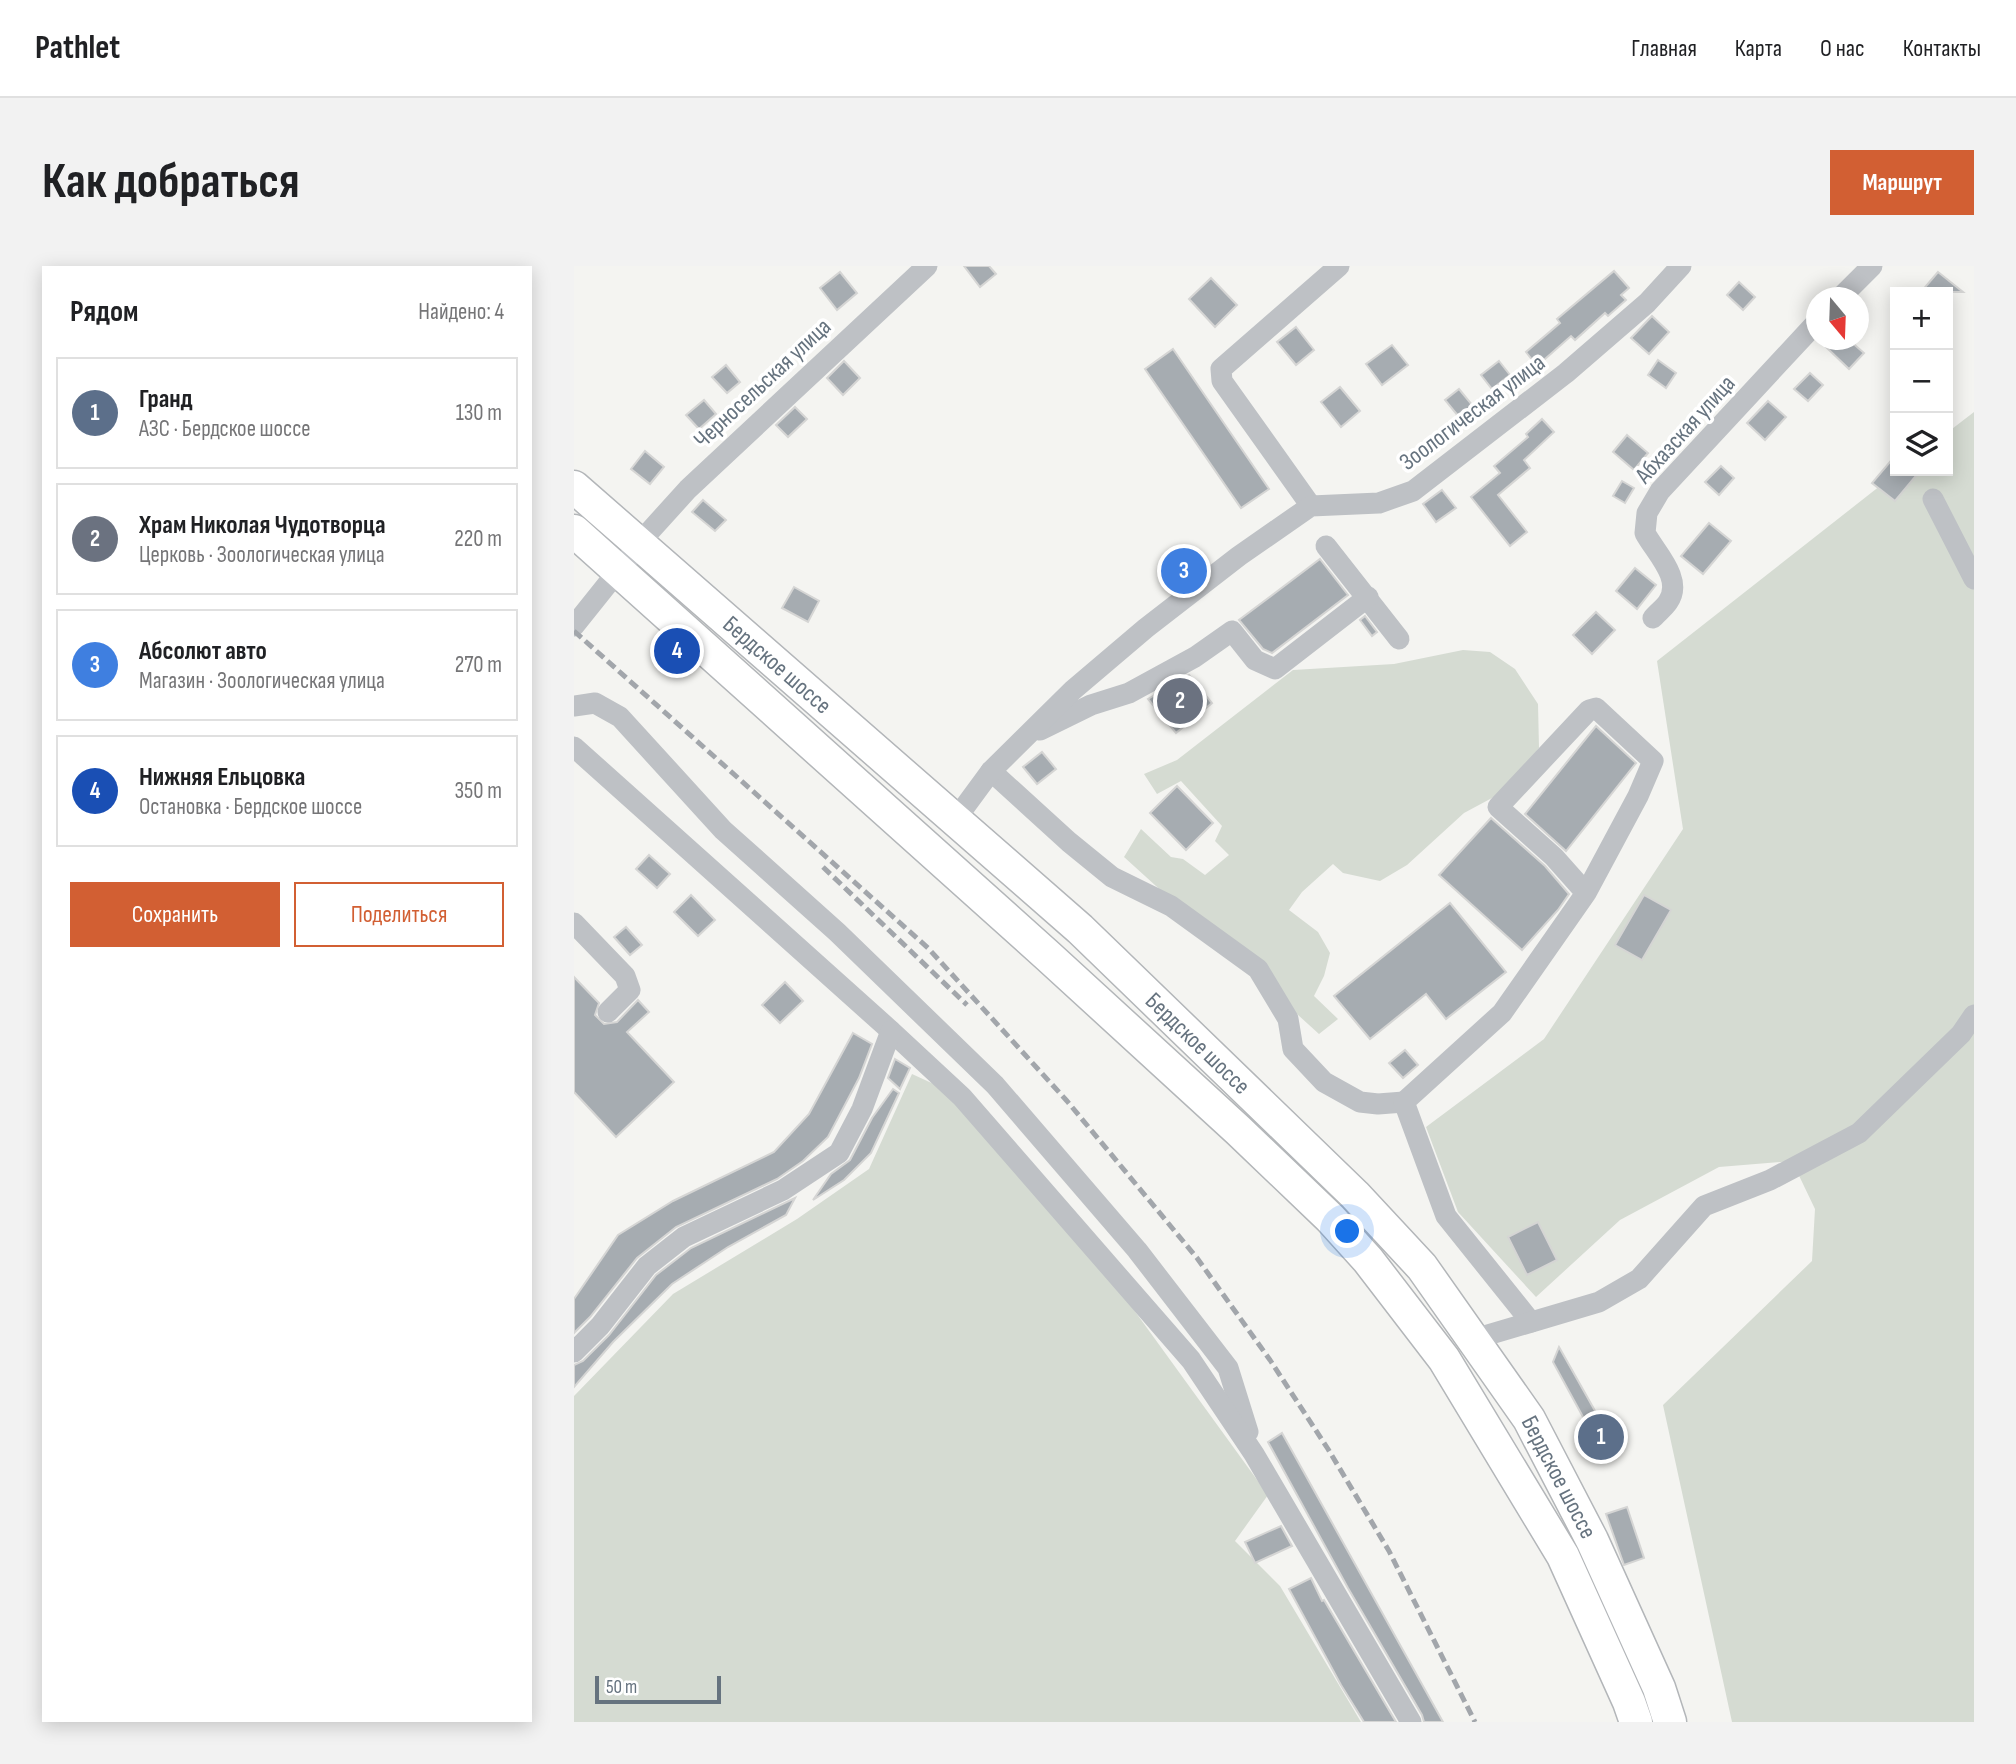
<!DOCTYPE html>
<html lang="ru">
<meta charset="utf-8">
<style>
body{margin:0;font-family:"Sofia Sans Condensed",sans-serif;background:#f2f2f2;color:#202124}
.controls{position:absolute;right:21px;top:21px;display:grid;overflow:hidden;border-radius:0px;box-shadow:0 4px 18px #0003}
.controls button{width:63px;height:63px;display:grid;place-items:center;padding:0;border:0;border-bottom:2px solid #e0e0e0;background:#fff;color:#202124;font:35px sans-serif}
.compass{position:absolute;left:1232px;top:21px;width:63px;height:63px;border-radius:50%;background:#fff;box-shadow:0 4px 18px #0003;rotate:161deg}
.scale{position:absolute;left:21px;bottom:18px;width:126px;box-sizing:border-box;padding-left:7px;border:4px solid #66737f;border-top:0;font-size:19px;line-height:24px;white-space:nowrap;color:#66737f;-webkit-text-stroke:5px #fff;paint-order:stroke}
.you{position:absolute;left:774px;top:966px;width:24px;height:24px;margin:-18px;border:5px solid #fff;border-radius:50%;background:#1a73e8;box-shadow:0 0 0 10px #1a73e833}
.badge{display:grid;place-items:center;width:46px;height:46px;border-radius:50%;background:#d25f33;color:#fff;font-size:23px;font-weight:700}
.pin{position:absolute;translate:-50% -50%;border:4px solid #fff;box-shadow:0 2px 7px #0006}
.list{margin:0;padding:0;list-style:none}
h2{display:flex;justify-content:space-between;align-items:center;height:91px;margin:0;padding:0 28px;font-size:30px}
h2 small{font-size:23px;font-weight:400;color:#757577}
.list li{display:grid;grid-template-columns:46px 1fr auto;gap:21px;align-items:center;box-sizing:border-box;height:112px;margin:0 14px 14px;padding:0 14px;border:2px solid #e0e0e0;border-radius:0px}
.list b{display:block;font-size:26px;white-space:nowrap}
.list p{margin:0;font-size:23px;white-space:nowrap;color:#757577}
.list em{font-size:23px;font-style:normal;color:#757577}
.actions{display:flex;gap:14px;padding:21px 28px}
.actions a{flex:1;padding:16px 0;border:2px solid #d25f33;border-radius:0px;text-align:center;font-size:24px;color:#d25f33}
.actions .main{background:#d25f33;color:#fff}
.icon{flex:none;width:38px;height:38px;fill:none;stroke:currentColor;stroke-width:2;stroke-linecap:round;stroke-linejoin:round}
.map{position:relative;flex:none;width:1400px;height:1456px;overflow:hidden;border-radius:0px}
header{display:flex;align-items:center;gap:42px;box-sizing:border-box;height:98px;padding:0 35px;background:#fff;border-bottom:2px solid #e0e0e0}
header strong{font-size:33px}
nav{display:flex;gap:38px;margin-inline-start:auto;font-size:24px}
.intro{display:flex;align-items:center;justify-content:space-between;box-sizing:border-box;height:168px;padding:0 42px}
h1{margin:0;font-size:49px}
.button{padding:18px 32px;border-radius:0px;background:#d25f33;color:#fff;font-size:24px;font-weight:700}
main{display:flex;gap:42px;padding:0 42px}
aside{flex:1;background:#fff;border-radius:0px;box-shadow:0 4px 18px #0003}
.map>svg:first-child{display:block}
</style>
<header>
<strong>Pathlet</strong>
<nav><a>Главная</a><a>Карта</a><a>О нас</a><a>Контакты</a></nav>
</header>
<div class="intro"><h1>Как добраться</h1><a class="button">Маршрут</a></div>
<main>
<aside>
<h2>Рядом<small>Найдено: 4</small></h2>
<ul class="list">
<li><span class="badge" style="background:#5c6f8a">1</span><div><b>Гранд</b><p>АЗС · Бердское шоссе</p></div><em>130 m</em></li>
<li><span class="badge" style="background:#6b7280">2</span><div><b>Храм Николая Чудотворца</b><p>Церковь · Зоологическая улица</p></div><em>220 m</em></li>
<li><span class="badge" style="background:#3f7fe0">3</span><div><b>Абсолют авто</b><p>Магазин · Зоологическая улица</p></div><em>270 m</em></li>
<li><span class="badge" style="background:#1a4fb4">4</span><div><b>Нижняя Ельцовка</b><p>Остановка · Бердское шоссе</p></div><em>350 m</em></li>
</ul>
<div class="actions"><a class="main">Сохранить</a><a>Поделиться</a></div>
</aside>
<div class="map">
<svg width="1400" height="1456" viewBox="0 0 1400 1456">
<rect width="100%" height="100%" fill="#f4f4f1"/>
<!-- green -->
<g fill="#d5dbd2">
<path d="M 1400,146 L 1400,1456 L 1158,1456 L 1089,1139 L 1238,995 L 1241,943 L 1218,895 L 1145,901 L 1046,954 L 962,1031 L 884,946 L 852,861 L 970,773 L 1109,563 L 1083,395 L 1325,205 L 1374,205 L 1374,166 Z"/>
<path d="M 889,384 L 916,386 L 941,403 L 964,438 L 965,482 L 931,525 L 890,547 L 833,599 L 806,615 L 769,607 L 759,598 L 728,626 L 715,644 L 744,666 L 756,687 L 750,710 L 740,730 L 764,753 L 745,768 L 550,591 L 567,563 L 597,591 L 609,593 L 631,609 L 655,589 L 641,575 L 648,560 L 607,515 L 583,528 L 570,508 L 603,494 L 719,404 L 820,398 Z"/>
<path d="M 338,808 L 388,831 L 502,964 L 694,1229 L 661,1275 L 706,1320 L 787,1456 L 0,1456 L 0,1130 L 99,1028 L 223,953 L 295,903 Z"/>
</g>
<!-- building -->
<g fill="#a6acb1" stroke="#d5d5d4" stroke-width="2">
<path d="M 390,0 L 415,0 L 422,8 L 406,21 Z"/>
<path d="M 1040,5 L 1055,22 L 1047,29 L 1052,34 L 1034,50 L 1031,47 L 1001,74 L 997,70 L 963,100 L 952,86 L 986,57 L 983,53 Z"/>
<path d="M 266,6 L 283,27 L 263,44 L 246,22 Z"/>
<path d="M 1364,6 L 1389,26 L 1347,26 Z"/>
<path d="M 637,12 L 663,39 L 641,61 L 615,33 Z"/>
<path d="M 1165,16 L 1181,31 L 1169,44 L 1153,29 Z"/>
<path d="M 1078,50 L 1095,66 L 1075,88 L 1057,72 Z"/>
<path d="M 722,61 L 740,84 L 722,99 L 703,76 Z"/>
<path d="M 1259,74 L 1275,74 L 1290,87 L 1275,103 L 1252,81 Z"/>
<path d="M 818,79 L 834,99 L 808,119 L 792,98 Z"/>
<path d="M 599,83 L 695,223 L 667,242 L 571,103 Z"/>
<path d="M 1084,94 L 1102,107 L 1092,122 L 1074,109 Z"/>
<path d="M 270,95 L 286,112 L 269,129 L 253,112 Z"/>
<path d="M 925,95 L 936,109 L 918,123 L 907,109 Z"/>
<path d="M 152,99 L 166,116 L 153,127 L 138,111 Z"/>
<path d="M 1236,107 L 1249,119 L 1234,135 L 1220,123 Z"/>
<path d="M 766,121 L 786,145 L 767,161 L 747,136 Z"/>
<path d="M 885,123 L 899,140 L 885,151 L 871,134 Z"/>
<path d="M 130,134 L 142,148 L 125,163 L 112,149 Z"/>
<path d="M 1194,135 L 1212,151 L 1191,174 L 1173,157 Z"/>
<path d="M 221,141 L 233,153 L 214,171 L 202,159 Z"/>
<path d="M 968,153 L 980,166 L 950,194 L 956,202 L 924,229 L 953,266 L 936,280 L 897,231 L 926,207 L 920,200 L 954,171 L 952,168 Z"/>
<path d="M 1053,169 L 1074,187 L 1060,204 L 1039,186 Z"/>
<path d="M 71,185 L 90,201 L 76,218 L 57,203 Z"/>
<path d="M 1321,190 L 1321,205 L 1346,205 L 1321,235 L 1298,217 Z"/>
<path d="M 1147,200 L 1160,212 L 1145,229 L 1131,216 Z"/>
<path d="M 1048,215 L 1060,222 L 1051,237 L 1039,230 Z"/>
<path d="M 868,224 L 882,242 L 862,256 L 849,238 Z"/>
<path d="M 129,234 L 152,254 L 141,265 L 118,246 Z"/>
<path d="M 1135,257 L 1157,275 L 1129,308 L 1107,290 Z"/>
<path d="M 617,287 L 626,296 L 610,310 L 602,300 Z"/>
<path d="M 746,293 L 774,329 L 698,387 L 689,383 L 665,354 Z"/>
<path d="M 1061,302 L 1082,319 L 1063,343 L 1042,325 Z"/>
<path d="M 220,321 L 245,335 L 234,356 L 208,342 Z"/>
<path d="M 1022,346 L 1041,364 L 1018,388 L 999,369 Z"/>
<path d="M 791,350 L 803,366 L 798,370 L 786,354 Z"/>
<path d="M 615,409 L 638,437 L 602,467 L 574,433 Z"/>
<path d="M 1022,460 L 1062,497 L 992,585 L 951,548 Z"/>
<path d="M 468,486 L 482,503 L 463,518 L 449,501 Z"/>
<path d="M 603,520 L 639,557 L 612,584 L 576,547 Z"/>
<path d="M 917,552 L 971,600 L 995,628 L 984,644 L 948,684 L 865,609 Z"/>
<path d="M 75,589 L 96,608 L 83,622 L 62,603 Z"/>
<path d="M 117,629 L 141,654 L 124,670 L 100,646 Z"/>
<path d="M 1070,629 L 1097,644 L 1068,694 L 1041,679 Z"/>
<path d="M 876,637 L 932,706 L 872,753 L 852,728 L 796,773 L 760,730 Z"/>
<path d="M 52,661 L 68,679 L 56,689 L 40,671 Z"/>
<path d="M 0,711 L 25,737 L 21,749 L 30,758 L 43,756 L 64,734 L 75,746 L 53,766 L 100,816 L 42,871 L 0,826 Z"/>
<path d="M 211,716 L 229,735 L 206,757 L 188,739 Z"/>
<path d="M 279,767 L 298,778 L 285,812 L 254,871 L 229,895 L 203,913 L 102,961 L 63,992 L 16,1051 L 0,1067 L 0,1033 L 44,969 L 99,935 L 200,886 L 235,848 Z"/>
<path d="M 831,784 L 844,799 L 829,812 L 815,797 Z"/>
<path d="M 321,793 L 336,802 L 326,823 L 314,812 Z"/>
<path d="M 319,823 L 325,827 L 297,887 L 270,914 L 239,934 L 257,908 L 276,894 L 298,852 Z"/>
<path d="M 221,932 L 212,949 L 154,981 L 98,1018 L 39,1076 L 0,1121 L 0,1099 L 9,1095 L 35,1069 L 82,1009 L 117,982 Z"/>
<path d="M 964,956 L 983,994 L 953,1009 L 934,971 Z"/>
<path d="M 985,1081 L 1038,1175 L 1026,1182 L 979,1096 Z"/>
<path d="M 708,1167 L 869,1456 L 850,1456 L 848,1449 L 774,1322 L 694,1176 Z"/>
<path d="M 1053,1241 L 1070,1292 L 1050,1299 L 1032,1248 Z"/>
<path d="M 707,1260 L 718,1280 L 681,1297 L 671,1276 Z"/>
<path d="M 737,1312 L 748,1335 L 750,1334 L 822,1456 L 790,1456 L 767,1419 L 715,1323 Z"/>
</g>
<g fill="none" stroke-linecap="round" stroke-linejoin="round">
<defs>
<g id="highway">
<path id="s1" d="M 0,221 L 506,663 L 781,929 L 848,1001 L 955,1153 L 1018,1274 L 1085,1422 L 1096,1456"/>
<path d="M 0,265 L 474,690 L 664,864 L 756,952 L 794,994 L 870,1093 L 989,1290 L 1055,1436 L 1062,1456"/>
</g>
</defs>
<!-- highway casing -->
<use href="#highway" stroke="#b3b6b9" stroke-width="35"/>
<!-- minor -->
<g stroke="#bec1c5" stroke-width="21">
<path d="M 1266,32 L 1298,0"/>
<path d="M 1359,233 L 1400,313"/>
<path d="M 737,240 L 648,115 L 647,103 L 765,0"/>
<path d="M 752,280 L 825,373"/>
<path d="M 1079,352 C 1083,347 1090,342 1094,336 C 1110,313 1081,286 1071,267 L 1073,247 L 1086,225 L 1242,57"/>
<path d="M 0,360 L 76,265 L 114,223 L 353,0"/>
<path d="M 0,440 L 21,437 L 46,451 L 149,564 L 263,666 L 421,819 L 563,984 L 654,1102 L 674,1166"/>
<path d="M 466,464 L 517,439 L 555,427 L 621,391 L 658,365 L 681,394 L 701,403 L 794,331"/>
<path d="M 0,481 L 317,765 L 388,831 L 617,1094 L 680,1188 L 837,1456"/>
<path d="M 417,505 L 495,576 L 538,611 L 597,640 L 684,703 L 714,753 L 719,783 L 750,816 L 786,836 L 804,838 L 830,836"/>
<path d="M 381,554 L 417,505 L 499,424 L 572,362 L 665,290 L 737,240 L 805,237 L 839,225 L 992,107 L 1073,37 L 1107,0"/>
<path d="M 0,657 L 51,710 L 56,724 L 34,746"/>
<path d="M 957,1056 L 872,950 L 830,836 L 928,747 L 1012,627 L 980,591 L 924,541 L 1015,444 L 1022,442 L 1079,495 L 1064,530 L 1012,627"/>
<path d="M 900,1073 L 1025,1036 L 1065,1013 L 1130,940 L 1196,914 L 1285,867 L 1387,768 L 1400,749"/>
<path d="M 0,1086 L 26,1060 L 73,1000 L 110,971 L 209,924 L 265,887 L 288,843 L 317,765"/>
</g>
<!-- highway -->
<use href="#highway" stroke="#fff" stroke-width="32"/>
<!-- rail -->
<g stroke="#a2a6ab" stroke-width="5" stroke-dasharray="10 5" stroke-linecap="butt">
<path d="M 0,365 L 354,682 L 493,835 L 623,992 L 696,1094 L 754,1183 L 815,1285 L 901,1456"/>
<path d="M 249,601 L 393,739"/>
</g>
</g>
<g text-anchor="middle" stroke-width="7" stroke-linejoin="round" paint-order="stroke">
<!-- street labels -->
<g font-size="24" fill="#66737f" stroke="#fff">
<text transform="translate(188 117) rotate(-43)" y="8">Черносельская улица</text>
<text transform="translate(898 146) rotate(-37)" y="8">Зоологическая улица</text>
<text transform="translate(1111 163) rotate(-48)" y="8">Абхазская улица</text>
<text dy="8" stroke="none"><textPath href="#s1" startOffset="270">Бердское шоссе</textPath></text>
<text dy="8" stroke="none"><textPath href="#s1" startOffset="836">Бердское шоссе</textPath></text>
<text dy="8" stroke="none"><textPath href="#s1" startOffset="1404">Бердское шоссе</textPath></text>
</g>
</g>
</svg>
<div class="controls">
<button>+</button>
<button>−</button>
<button><svg class="icon" aria-label="layers" viewBox="0 0 24 24"><path d="M12 4l9 5-9 5-9-5zM3 14l9 5 9-5"/></svg></button>
</div>
<svg class="compass" viewBox="-18 -18 36 36"><path d="M0-13l5 13h-10z" fill="#e53935"/><path d="M0 13l5-13h-10z" fill="#757577"/></svg>
<div class="scale">50 m</div>
<div class="you"></div>
<div class="pin badge" style="left:1027px;top:1171px;background:#5c6f8a">1</div>
<div class="pin badge" style="left:606px;top:435px;background:#6b7280">2</div>
<div class="pin badge" style="left:610px;top:305px;background:#3f7fe0">3</div>
<div class="pin badge" style="left:103px;top:385px;background:#1a4fb4">4</div>
</div>
</main>
